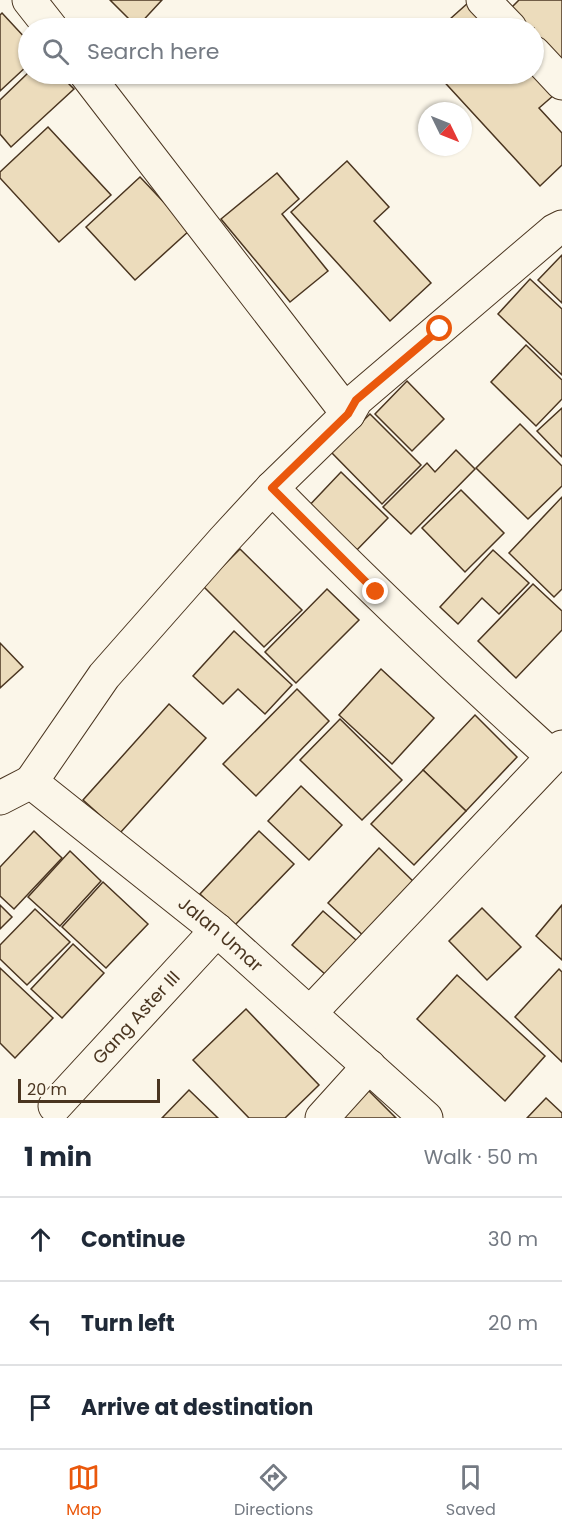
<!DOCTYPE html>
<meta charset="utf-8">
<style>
body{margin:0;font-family:Poppins,sans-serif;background:#f2f2f3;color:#1f2937}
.compass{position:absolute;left:418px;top:102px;width:54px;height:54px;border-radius:50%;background:#fff;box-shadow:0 2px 4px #0004;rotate:133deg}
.scale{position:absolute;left:18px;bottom:15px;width:142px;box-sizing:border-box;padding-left:6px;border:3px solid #4a3520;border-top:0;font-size:16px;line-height:21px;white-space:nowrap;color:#4a3520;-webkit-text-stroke:4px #fbf6e9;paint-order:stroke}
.stop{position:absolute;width:18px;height:18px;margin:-14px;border:4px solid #ea580c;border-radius:50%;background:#fff}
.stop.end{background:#ea580c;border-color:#fff;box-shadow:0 2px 6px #0008}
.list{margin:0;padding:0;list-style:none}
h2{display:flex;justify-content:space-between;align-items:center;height:78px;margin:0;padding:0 24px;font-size:26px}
h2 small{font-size:20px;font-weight:400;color:#747a83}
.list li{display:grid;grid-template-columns:39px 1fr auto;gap:18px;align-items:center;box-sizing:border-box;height:84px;padding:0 24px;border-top:2px solid #e0e1e3}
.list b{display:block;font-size:22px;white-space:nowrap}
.list em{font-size:20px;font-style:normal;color:#747a83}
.icon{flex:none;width:33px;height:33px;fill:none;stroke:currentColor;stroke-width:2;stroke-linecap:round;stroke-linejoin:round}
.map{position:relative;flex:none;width:562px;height:1118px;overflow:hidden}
.search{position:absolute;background:#fff;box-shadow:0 2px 4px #0004;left:18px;right:18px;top:18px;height:66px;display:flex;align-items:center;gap:15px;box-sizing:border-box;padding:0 21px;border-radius:33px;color:#747a83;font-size:22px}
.sheet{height:330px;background:#fff}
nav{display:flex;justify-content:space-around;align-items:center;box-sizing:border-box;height:84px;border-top:2px solid #e0e1e3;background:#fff;font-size:16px;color:#747a83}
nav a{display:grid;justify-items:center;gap:3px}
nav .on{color:#ea580c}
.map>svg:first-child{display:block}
</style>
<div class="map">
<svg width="562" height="1118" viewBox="0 0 562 1118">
<rect width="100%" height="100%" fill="#fbf6e9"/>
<!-- building -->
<g fill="#ecdcbc" stroke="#4a3520" stroke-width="1.5">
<path d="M 110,0 L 162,0 L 137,27 Z"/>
<path d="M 519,0 L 562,0 L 562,64 L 534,35 L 534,28 L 527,28 L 509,10 Z"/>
<path d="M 469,2 L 493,28 L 440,28 Z"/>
<path d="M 2,13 L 28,41 L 28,65 L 0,91 L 0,15 Z"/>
<path d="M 28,73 L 59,74 L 74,89 L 11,147 L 0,134 L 0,100 Z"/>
<path d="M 437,74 L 534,74 L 554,95 L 539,108 L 562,133 L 562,165 L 540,186 Z"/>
<path d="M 48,127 L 111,195 L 59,242 L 0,178 L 0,172 Z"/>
<path d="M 347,161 L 389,207 L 374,221 L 431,283 L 390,321 L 291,212 Z"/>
<path d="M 277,173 L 299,199 L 282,214 L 328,271 L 290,302 L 221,219 Z"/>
<path d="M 140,177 L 190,230 L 135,280 L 86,227 Z"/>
<path d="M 562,255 L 562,303 L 538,280 Z"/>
<path d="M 530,279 L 562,309 L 562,375 L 498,314 Z"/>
<path d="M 526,345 L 562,380 L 562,399 L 536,426 L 491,382 Z"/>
<path d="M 407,381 L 444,419 L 412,451 L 375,414 Z"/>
<path d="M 562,408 L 562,457 L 537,431 Z"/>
<path d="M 370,414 L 421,465 L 382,504 L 331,452 Z"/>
<path d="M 520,424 L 562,466 L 562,486 L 528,519 L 476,468 Z"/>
<path d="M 456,450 L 475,469 L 411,534 L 383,507 L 427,463 L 435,472 Z"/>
<path d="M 341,472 L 388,518 L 352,555 L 305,510 Z"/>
<path d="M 461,490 L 504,533 L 465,572 L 422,528 Z"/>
<path d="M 562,497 L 562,589 L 554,597 L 509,553 Z"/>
<path d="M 240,549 L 302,610 L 264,647 L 203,586 Z"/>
<path d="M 493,550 L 529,583 L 499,614 L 482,598 L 458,624 L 440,607 Z"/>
<path d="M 533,584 L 562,611 L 562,630 L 516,678 L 478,641 Z"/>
<path d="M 327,589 L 359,620 L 296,683 L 265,652 Z"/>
<path d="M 234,631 L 292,685 L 265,714 L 238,689 L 223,704 L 193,676 Z"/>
<path d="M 0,643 L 23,667 L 0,688 Z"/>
<path d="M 381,669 L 434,718 L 392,764 L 339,715 Z"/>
<path d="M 297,689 L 329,721 L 256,796 L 223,764 Z"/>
<path d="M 169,704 L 206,738 L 120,833 L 83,800 Z"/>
<path d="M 475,715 L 517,757 L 466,811 L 423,770 Z"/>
<path d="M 340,719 L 402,780 L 362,820 L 300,760 Z"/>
<path d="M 423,770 L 466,811 L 414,865 L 371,824 Z"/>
<path d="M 301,786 L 342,825 L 309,860 L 268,821 Z"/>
<path d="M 34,831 L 62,858 L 14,909 L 0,896 L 0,867 Z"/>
<path d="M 259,831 L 294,864 L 234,926 L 200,894 Z"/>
<path d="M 379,848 L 418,886 L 367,939 L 328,903 Z"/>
<path d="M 70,851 L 101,881 L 60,926 L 28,897 Z"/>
<path d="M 103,882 L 148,924 L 106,968 L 62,927 Z"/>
<path d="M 0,905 L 12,917 L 0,929 Z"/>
<path d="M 562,905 L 562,960 L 536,936 Z"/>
<path d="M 482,908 L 521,947 L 487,980 L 449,941 Z"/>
<path d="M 35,909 L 70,942 L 27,985 L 0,959 L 0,945 Z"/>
<path d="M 323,911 L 364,947 L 334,982 L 292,945 Z"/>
<path d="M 73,944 L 104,973 L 62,1018 L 31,989 Z"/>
<path d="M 0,968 L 53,1018 L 15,1058 L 0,1043 Z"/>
<path d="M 559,969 L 562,972 L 562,1062 L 515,1017 Z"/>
<path d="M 457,975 L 545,1056 L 505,1101 L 417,1019 Z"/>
<path d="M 246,1009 L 319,1085 L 285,1118 L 249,1118 L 193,1060 Z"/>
<path d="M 367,1089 L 396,1118 L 338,1118 Z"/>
<path d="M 189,1090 L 218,1118 L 162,1118 Z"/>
<path d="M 546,1098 L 562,1113 L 562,1118 L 527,1118 Z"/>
</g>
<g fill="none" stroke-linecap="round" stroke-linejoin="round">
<defs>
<g id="minor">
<path d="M 29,0 L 51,28"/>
<path d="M 483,0 L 510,28"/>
<path d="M 534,53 L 562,83"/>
<path d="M 86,74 L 348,414"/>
<path d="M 272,488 C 363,581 457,670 553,757"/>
<path d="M 31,782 L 104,676 L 224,540 L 272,488 L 348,414 L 356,400 L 554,231 L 562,227"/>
<path id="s1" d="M 0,798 L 31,782 L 217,930 L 426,1118"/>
<path d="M 310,1013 L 562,747"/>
<path id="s2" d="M 55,1106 L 217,930"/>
<path d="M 322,1118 L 369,1066"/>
</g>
</defs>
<!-- minor casing -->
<use href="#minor" stroke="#4a3520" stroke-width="35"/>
<!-- minor -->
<use href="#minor" stroke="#fbf6e9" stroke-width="33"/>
</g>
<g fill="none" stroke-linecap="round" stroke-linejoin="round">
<!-- route -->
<path stroke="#ea580c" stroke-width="8" d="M 376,592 L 272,488 L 348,414 L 356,400 L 440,329"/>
</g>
<g text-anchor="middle" stroke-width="4.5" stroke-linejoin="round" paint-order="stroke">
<!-- street labels -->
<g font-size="18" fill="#4a3520" stroke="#fbf6e9">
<text dy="6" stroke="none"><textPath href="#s1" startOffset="278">Jalan Umar</textPath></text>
<text dy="6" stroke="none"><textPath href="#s2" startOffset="120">Gang Aster III</textPath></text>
</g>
</g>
</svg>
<svg class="compass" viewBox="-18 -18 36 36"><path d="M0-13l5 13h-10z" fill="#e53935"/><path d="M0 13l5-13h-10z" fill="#747a83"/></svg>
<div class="scale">20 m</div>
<div class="stop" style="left:440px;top:329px"></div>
<div class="stop end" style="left:376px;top:592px"></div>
<div class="search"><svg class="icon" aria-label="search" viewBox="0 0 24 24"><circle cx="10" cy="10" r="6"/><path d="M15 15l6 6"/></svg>Search here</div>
</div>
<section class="sheet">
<h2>1 min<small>Walk · 50 m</small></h2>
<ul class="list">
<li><svg class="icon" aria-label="ahead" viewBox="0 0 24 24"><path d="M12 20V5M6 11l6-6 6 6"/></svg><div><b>Continue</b></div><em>30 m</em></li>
<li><svg class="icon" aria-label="left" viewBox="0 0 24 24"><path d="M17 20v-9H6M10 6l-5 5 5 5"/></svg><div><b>Turn left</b></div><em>20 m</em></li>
<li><svg class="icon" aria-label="arrive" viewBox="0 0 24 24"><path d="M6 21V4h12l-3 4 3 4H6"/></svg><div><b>Arrive at destination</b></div></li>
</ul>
</section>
<nav>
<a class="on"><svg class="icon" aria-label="map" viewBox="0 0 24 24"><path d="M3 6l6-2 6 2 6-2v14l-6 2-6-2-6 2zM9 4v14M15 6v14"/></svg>Map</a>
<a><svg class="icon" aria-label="directions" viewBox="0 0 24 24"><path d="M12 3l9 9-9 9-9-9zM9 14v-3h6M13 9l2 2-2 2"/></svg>Directions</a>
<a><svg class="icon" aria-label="saved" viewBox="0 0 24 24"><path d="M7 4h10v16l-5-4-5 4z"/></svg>Saved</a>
</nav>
